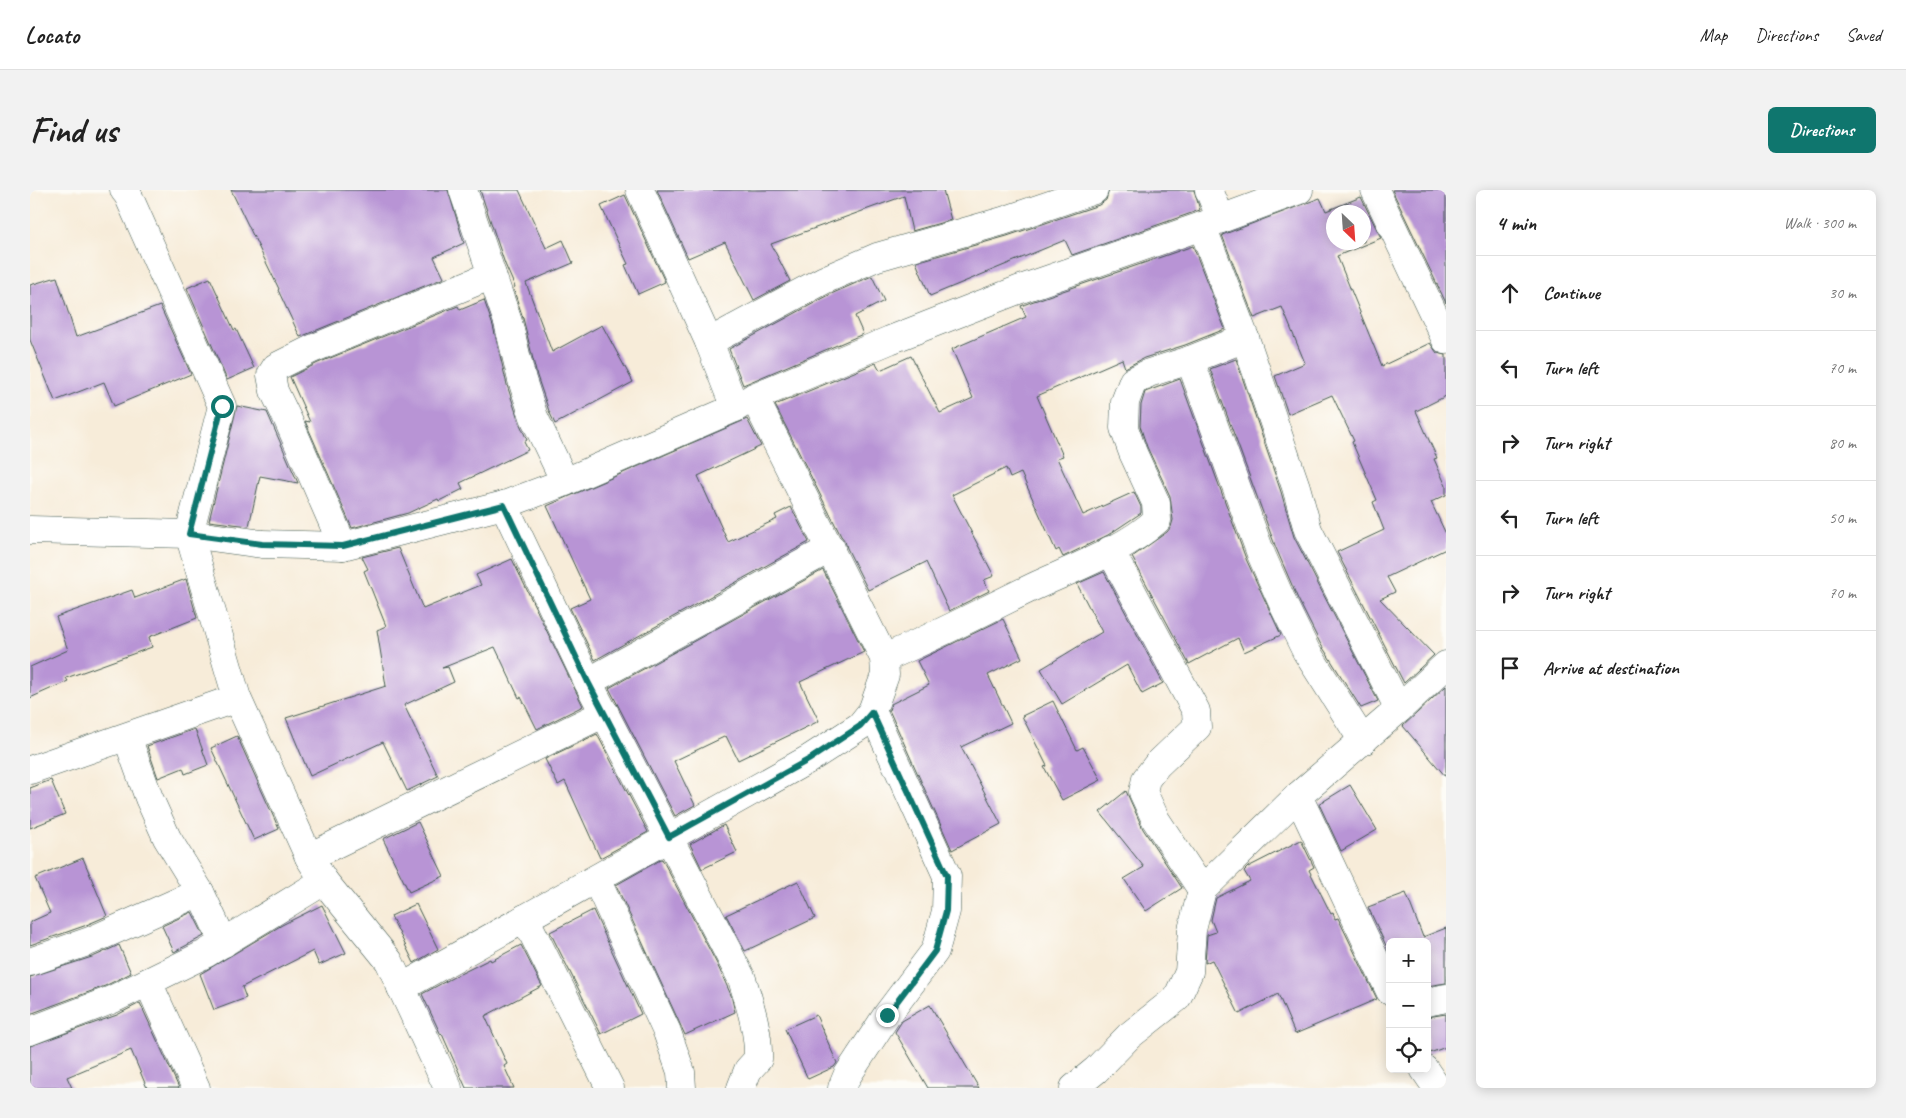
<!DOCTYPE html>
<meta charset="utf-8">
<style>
body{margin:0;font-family:Caveat,sans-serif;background:#f2f2f2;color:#222}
.controls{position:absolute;right:15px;bottom:15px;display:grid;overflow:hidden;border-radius:8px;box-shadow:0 2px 12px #0003}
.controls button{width:45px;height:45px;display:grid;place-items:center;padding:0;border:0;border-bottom:1px solid #e0e0e0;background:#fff;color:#222;font:25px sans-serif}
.compass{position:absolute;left:1296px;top:15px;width:45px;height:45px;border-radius:50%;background:#fff;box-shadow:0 2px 12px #0003;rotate:155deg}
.stop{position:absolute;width:15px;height:15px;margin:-11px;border:4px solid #0f766e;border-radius:50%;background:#fff}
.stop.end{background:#0f766e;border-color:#fff;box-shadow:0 1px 5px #0008}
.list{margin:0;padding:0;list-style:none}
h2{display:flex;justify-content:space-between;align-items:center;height:65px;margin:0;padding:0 20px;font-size:21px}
h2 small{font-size:16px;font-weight:400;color:#767676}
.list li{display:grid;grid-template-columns:32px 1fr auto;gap:15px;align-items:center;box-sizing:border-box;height:75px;padding:0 20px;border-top:1px solid #e0e0e0}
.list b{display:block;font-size:19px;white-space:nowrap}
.list em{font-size:16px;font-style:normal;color:#767676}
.icon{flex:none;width:28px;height:28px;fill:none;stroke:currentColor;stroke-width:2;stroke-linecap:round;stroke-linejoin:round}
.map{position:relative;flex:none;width:1416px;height:898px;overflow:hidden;border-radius:8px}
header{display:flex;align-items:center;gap:30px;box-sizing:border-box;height:70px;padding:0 25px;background:#fff;border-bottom:1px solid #e0e0e0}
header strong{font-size:24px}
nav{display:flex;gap:28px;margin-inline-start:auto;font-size:18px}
.intro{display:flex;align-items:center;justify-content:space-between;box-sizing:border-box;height:120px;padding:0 30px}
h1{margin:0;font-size:35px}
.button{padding:12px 22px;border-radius:8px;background:#0f766e;color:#fff;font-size:18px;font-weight:700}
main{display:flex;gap:30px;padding:0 30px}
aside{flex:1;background:#fff;border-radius:8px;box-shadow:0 2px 12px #0003}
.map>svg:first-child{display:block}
</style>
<header>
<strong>Locato</strong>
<nav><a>Map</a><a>Directions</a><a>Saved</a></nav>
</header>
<div class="intro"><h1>Find us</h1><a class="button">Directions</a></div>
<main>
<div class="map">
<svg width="1416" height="898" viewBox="0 0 1416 898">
<rect width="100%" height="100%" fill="#fdfcf7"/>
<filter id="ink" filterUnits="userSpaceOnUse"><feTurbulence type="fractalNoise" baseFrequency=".02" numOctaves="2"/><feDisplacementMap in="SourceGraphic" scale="10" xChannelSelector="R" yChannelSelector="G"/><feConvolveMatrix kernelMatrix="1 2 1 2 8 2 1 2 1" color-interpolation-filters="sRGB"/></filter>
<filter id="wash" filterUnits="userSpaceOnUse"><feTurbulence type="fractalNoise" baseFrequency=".0096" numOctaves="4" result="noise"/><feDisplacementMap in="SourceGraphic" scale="20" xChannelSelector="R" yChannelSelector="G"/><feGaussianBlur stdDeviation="1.12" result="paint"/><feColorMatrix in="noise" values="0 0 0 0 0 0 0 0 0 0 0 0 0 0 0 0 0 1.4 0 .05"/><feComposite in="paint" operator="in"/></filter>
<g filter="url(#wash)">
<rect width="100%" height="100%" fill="#f7ecd9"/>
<g id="blocks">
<!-- building -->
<g fill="#b894d5" fill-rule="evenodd">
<path d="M 201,0 L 418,0 L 434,53 L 404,67 L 414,88 L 270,147 L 248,100 L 249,99 Z"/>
<path d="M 450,0 L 489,0 L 516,58 L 533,50 L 543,73 L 496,93 L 522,162 L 572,135 L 603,192 L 525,234 L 519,221 L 507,186 L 493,128 L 483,98 L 485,97 L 475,74 Z"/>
<path d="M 627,0 L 913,0 L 921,30 L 882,41 L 874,6 L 741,54 L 760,91 L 724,110 L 695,52 L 658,68 Z"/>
<path d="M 1079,0 L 1164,0 L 1170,20 L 1042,65 L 1035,50 L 900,106 L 886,72 L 977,46 L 1069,15 L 1076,10 Z"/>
<path d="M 1362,0 L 1416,0 L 1416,113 Z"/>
<path d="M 595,5 L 635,92 L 608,104 L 595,75 L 598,74 L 571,16 Z"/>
<path d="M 1331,7 L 1351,48 L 1307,66 L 1352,176 L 1400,153 L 1407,163 L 1416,165 L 1416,206 L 1386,221 L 1407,268 L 1404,269 L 1416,296 L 1416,305 L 1401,312 L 1416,344 L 1416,359 L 1357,387 L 1365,402 L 1350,409 L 1404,465 L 1374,493 L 1307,362 L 1354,340 L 1343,312 L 1347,310 L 1322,252 L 1324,251 L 1302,205 L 1258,224 L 1245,186 L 1275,173 L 1252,117 L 1224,128 L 1192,45 L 1290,8 L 1296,21 ZM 1304,22 L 1334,22 L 1334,52 L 1304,52 Z"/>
<path d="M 1163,56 L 1195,139 L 1155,155 L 1114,168 L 1095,178 L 1092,169 L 1007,206 L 1033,266 L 1027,268 L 1053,325 L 1104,302 L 1111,317 L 1111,323 L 1078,345 L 1033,367 L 1029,359 L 1026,361 L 991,283 L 980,288 L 976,278 L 922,305 L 964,386 L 954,390 L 959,401 L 919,421 L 896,372 L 838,400 L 817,358 L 815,351 L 811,346 L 745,215 L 846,173 L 850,180 L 881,166 L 910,223 L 943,208 L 922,159 L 996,127 L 991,116 L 1001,112 Z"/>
<path d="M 842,86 L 854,111 L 825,126 L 833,144 L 713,195 L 699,159 L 801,104 Z"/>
<path d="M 27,87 L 46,147 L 130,116 L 161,184 L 84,216 L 74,192 L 25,211 L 0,150 L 0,95 Z"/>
<path d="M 180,88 L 204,140 L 206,139 L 224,178 L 197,190 L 157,98 Z"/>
<path d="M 454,110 L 463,136 L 477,195 L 489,232 L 497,250 L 494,252 L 498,260 L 430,293 L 433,299 L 409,311 L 408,309 L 378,323 L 322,338 L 275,231 L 280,232 L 260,187 L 288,173 L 428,116 L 430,120 Z"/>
<path d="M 1206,169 L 1251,302 L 1264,347 L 1348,511 L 1331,518 L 1290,453 L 1268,409 L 1246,358 L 1180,179 Z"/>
<path d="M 1150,189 L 1216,369 L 1251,445 L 1214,462 L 1208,448 L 1159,474 L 1102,367 L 1137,342 L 1141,337 L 1143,330 L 1140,306 L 1117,257 L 1110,236 L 1111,215 L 1115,202 Z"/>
<path d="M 207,216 L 237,222 L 268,293 L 230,286 L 219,336 L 179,331 Z"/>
<path d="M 717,229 L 731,256 L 668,286 L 698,352 L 747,329 L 745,325 L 761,317 L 779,352 L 565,470 L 540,418 L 560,409 L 517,316 Z"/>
<path d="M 368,358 L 393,419 L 451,395 L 446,385 L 482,369 L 553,516 L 507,539 L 491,507 L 489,508 L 465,457 L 412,478 L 418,477 L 424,492 L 374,515 L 408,586 L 377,601 L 353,552 L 280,586 L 256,528 L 356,496 L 347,440 L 356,436 L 334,381 L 338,379 L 332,367 Z"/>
<path d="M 793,380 L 834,462 L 770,492 L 789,531 L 708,570 L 696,546 L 644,571 L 665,615 L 645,626 L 579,498 Z"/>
<path d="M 1074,382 L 1133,493 L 1112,504 L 1097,475 L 1032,514 L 1011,479 L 1072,442 L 1047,394 Z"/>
<path d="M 156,389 L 167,428 L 119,447 L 122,457 L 36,488 L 38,491 L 0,508 L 0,477 L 38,460 L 26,427 L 102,400 L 105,408 Z"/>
<path d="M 973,429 L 992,468 L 958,485 L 981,533 L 931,557 L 971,634 L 922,660 L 859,520 L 861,514 L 899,495 L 887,471 Z"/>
<path d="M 1416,496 L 1416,587 L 1373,536 Z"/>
<path d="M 1023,511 L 1047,560 L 1053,557 L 1071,590 L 1032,610 L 1014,577 L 1017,576 L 992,526 Z"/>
<path d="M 165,539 L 178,575 L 155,584 L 153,578 L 128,588 L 117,556 Z"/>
<path d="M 567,544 L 618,642 L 570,668 L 535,591 L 528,595 L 515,569 Z"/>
<path d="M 207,546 L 249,639 L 224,650 L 181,558 Z"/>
<path d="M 21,590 L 35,624 L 0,638 L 0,598 Z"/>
<path d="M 1320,595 L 1347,640 L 1311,661 L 1289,614 Z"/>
<path d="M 1096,601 L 1113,639 L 1152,698 L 1116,721 L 1094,689 L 1114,677 L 1070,622 Z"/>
<path d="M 388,632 L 414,686 L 379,702 L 353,649 Z"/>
<path d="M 694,635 L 707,662 L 672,679 L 660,654 Z"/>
<path d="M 1271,650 L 1284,677 L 1279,680 L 1301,724 L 1303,723 L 1305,729 L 1308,728 L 1347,809 L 1265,844 L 1248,804 L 1209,824 L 1182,770 L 1175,773 L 1177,745 L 1186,742 L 1181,730 L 1186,708 L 1220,691 L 1214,681 L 1218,677 Z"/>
<path d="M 53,668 L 77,726 L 54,736 L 0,755 L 0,732 L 20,723 L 5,688 Z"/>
<path d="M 632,669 L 687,774 L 701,805 L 705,822 L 655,845 L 586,695 Z"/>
<path d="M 768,691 L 785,728 L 715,761 L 696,725 Z"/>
<path d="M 1376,703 L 1393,747 L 1416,738 L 1416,793 L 1397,796 L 1397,752 L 1360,752 L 1360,764 L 1338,717 Z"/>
<path d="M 386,714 L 408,759 L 384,773 L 361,726 Z"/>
<path d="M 292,715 L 316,763 L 289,775 L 283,761 L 212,797 L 216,808 L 184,820 L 170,784 L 252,735 Z"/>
<path d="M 563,720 L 611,824 L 571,844 L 520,742 Z"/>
<path d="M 162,722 L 174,746 L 144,762 L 132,736 Z"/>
<path d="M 89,755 L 101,783 L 75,796 L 0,824 L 0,787 L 65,766 Z"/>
<path d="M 491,755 L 512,796 L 455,826 L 477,874 L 474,876 L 484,898 L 436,898 L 412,844 L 411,845 L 392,804 L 422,788 L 460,769 L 461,771 Z"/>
<path d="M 110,813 L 149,898 L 117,898 L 101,860 L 37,887 L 42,898 L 0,898 L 0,856 L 87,825 Z"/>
<path d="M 900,815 L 949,898 L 898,898 L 865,842 L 872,831 Z"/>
<path d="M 1416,824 L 1416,857 L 1397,864 L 1397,827 Z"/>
<path d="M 786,825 L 807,873 L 804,877 L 778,889 L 755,839 Z"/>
</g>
</g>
</g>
<g filter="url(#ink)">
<use href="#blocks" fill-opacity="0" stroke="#3f574d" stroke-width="1"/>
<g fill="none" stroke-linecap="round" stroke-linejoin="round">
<defs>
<g id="minor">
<path d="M 94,0 L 98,5 L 192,216 L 159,344 L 207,508 L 279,667 L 294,691 L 359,771 L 418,898"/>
<path d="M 433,0 L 478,132 L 492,190 L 504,227 L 535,292"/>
<path d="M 610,0 L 679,152 L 705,218"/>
<path d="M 1179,0 L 1191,29"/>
<path d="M 1345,0 L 1416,150"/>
<path d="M 1172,36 L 1215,148 L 1266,297 L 1278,340 L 1369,519"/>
<path d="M 679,152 L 794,90 L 847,67 L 973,31 L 1064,0"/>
<path d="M 1160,170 L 1231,364 L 1254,416 L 1276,461 L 1333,551"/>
<path d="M 474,315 L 558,492 L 712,789 C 720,815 729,842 728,869 L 718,880 L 711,898"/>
<path d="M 0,340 L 159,344 L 232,354 L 313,356 L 474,315 L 535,292 L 705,218 L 724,207 L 860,150 L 988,100 L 1172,36 L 1269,0"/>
<path d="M 313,356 L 258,230 L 244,201 L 241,185 L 246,177 L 282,159 L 462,85"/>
<path d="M 1080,360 L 1166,521 L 1167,537 L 1127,575 L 1116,589 L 1113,602 L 1126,630 L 1172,700"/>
<path d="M 854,468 C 905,447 953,421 1003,397 C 1042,379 1096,359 1127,330 L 1126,313 L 1103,263 L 1094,238 L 1095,212 L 1103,191 L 1119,183 L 1160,170 L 1215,148"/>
<path d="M 558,492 L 801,358"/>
<path d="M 97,547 L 119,608 L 137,648 L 170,702 L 194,753"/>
<path d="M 0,580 L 207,508"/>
<path d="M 1268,606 L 1360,801"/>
<path d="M 279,667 L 575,523"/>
<path d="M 566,689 L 637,842 L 651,882 L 652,898"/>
<path d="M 495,728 L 580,898"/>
<path d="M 0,772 L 60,751 L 170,702"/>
<path d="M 118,792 L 166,898"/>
<path d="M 371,798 L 779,569 L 830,536 L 842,521 L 855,485 L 854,468 L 724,207"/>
<path d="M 1397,812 L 1416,808"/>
<path d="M 0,841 L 81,810 L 175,764 L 294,691"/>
<path d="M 1394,879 L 1407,898"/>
<path d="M 812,898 L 817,886 L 857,825 L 905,761 L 916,721 L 917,686 L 842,521"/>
<path d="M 1044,898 L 1066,880 L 1099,846 L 1147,808 L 1159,782 L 1162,740 L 1172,700 L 1268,606 L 1369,519 L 1416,475"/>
</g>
</defs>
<!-- minor casing -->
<use href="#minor" stroke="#3f574d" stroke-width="29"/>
<!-- minor -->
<use href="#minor" stroke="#fff" stroke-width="28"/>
</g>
</g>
<g fill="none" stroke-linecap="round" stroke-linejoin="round" filter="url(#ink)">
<!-- route -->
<path stroke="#0f766e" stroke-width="6" d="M 192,216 L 159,344 L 232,354 L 313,356 L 474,315 L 558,492 L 639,647 L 780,569 L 830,536 L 842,522 L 917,686 L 916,721 L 905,761 L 857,825"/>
</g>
</svg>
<div class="controls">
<button>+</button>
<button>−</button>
<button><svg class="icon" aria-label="locate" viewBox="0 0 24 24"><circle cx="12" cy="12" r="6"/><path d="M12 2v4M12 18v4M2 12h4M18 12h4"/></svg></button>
</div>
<svg class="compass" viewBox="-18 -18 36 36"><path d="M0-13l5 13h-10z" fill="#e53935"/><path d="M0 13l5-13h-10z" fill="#767676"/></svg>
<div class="stop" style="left:192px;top:216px"></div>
<div class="stop end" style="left:857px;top:825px"></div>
</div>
<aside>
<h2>4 min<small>Walk · 300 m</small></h2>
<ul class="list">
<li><svg class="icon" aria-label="ahead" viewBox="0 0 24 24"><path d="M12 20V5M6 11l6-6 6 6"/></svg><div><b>Continue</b></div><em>30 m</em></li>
<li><svg class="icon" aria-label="left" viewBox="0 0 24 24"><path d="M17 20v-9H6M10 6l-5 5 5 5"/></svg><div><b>Turn left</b></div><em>70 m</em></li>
<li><svg class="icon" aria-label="right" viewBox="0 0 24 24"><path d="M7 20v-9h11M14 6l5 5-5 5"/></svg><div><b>Turn right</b></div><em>80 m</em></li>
<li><svg class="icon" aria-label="left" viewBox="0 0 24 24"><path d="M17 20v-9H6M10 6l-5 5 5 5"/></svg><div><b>Turn left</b></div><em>50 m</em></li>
<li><svg class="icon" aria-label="right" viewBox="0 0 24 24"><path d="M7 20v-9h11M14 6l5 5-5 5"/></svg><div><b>Turn right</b></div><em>70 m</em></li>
<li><svg class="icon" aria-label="arrive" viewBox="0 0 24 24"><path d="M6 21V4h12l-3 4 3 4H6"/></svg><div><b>Arrive at destination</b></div></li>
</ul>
</aside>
</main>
